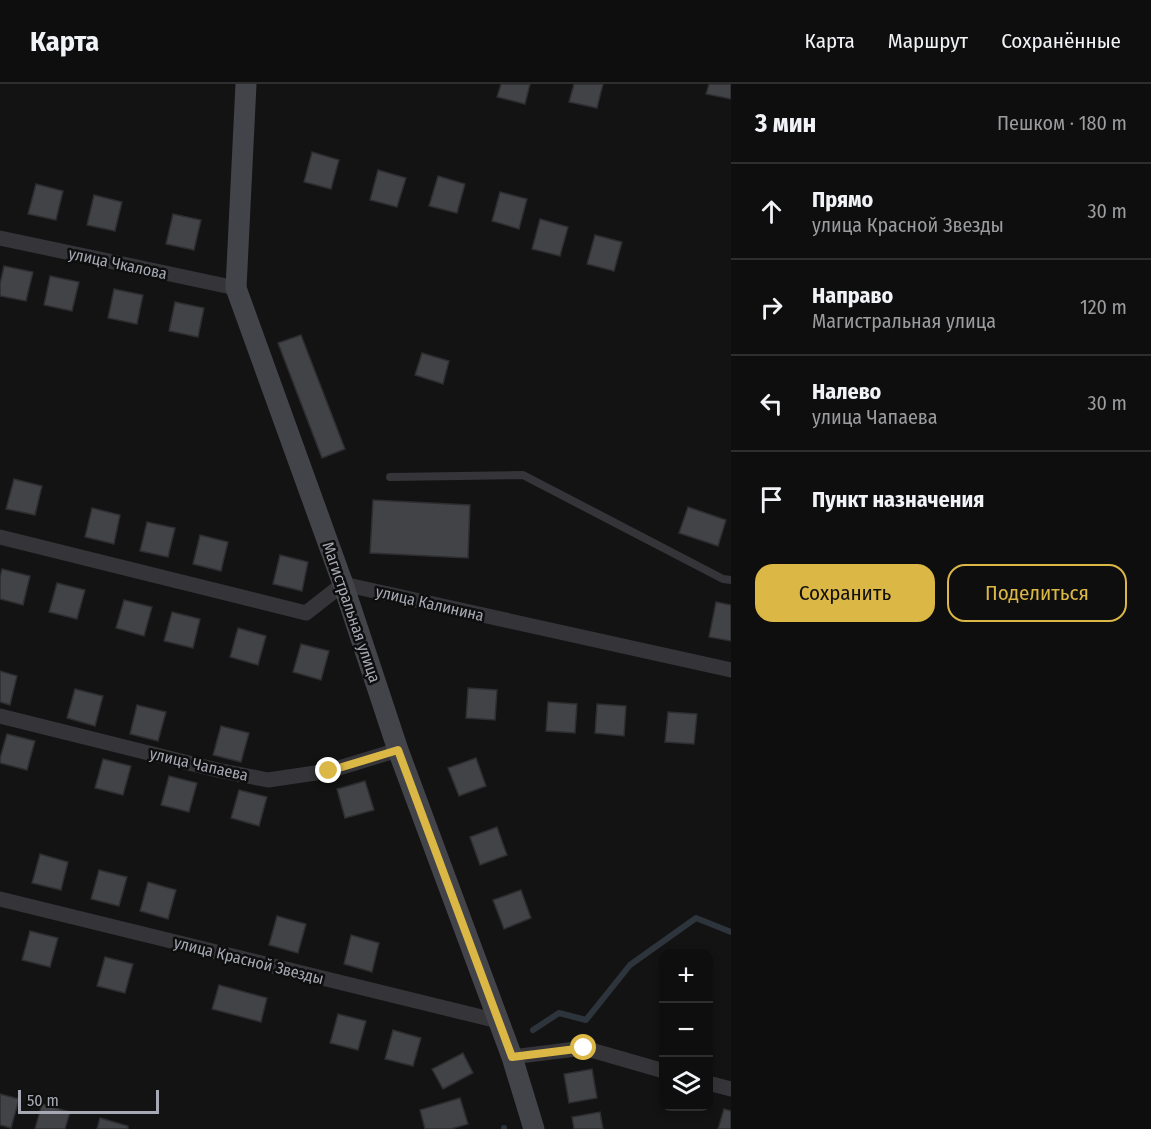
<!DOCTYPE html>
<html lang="ru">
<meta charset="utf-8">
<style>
body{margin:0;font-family:"Fira Sans Condensed",sans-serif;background:#171718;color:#f1f3f6}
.controls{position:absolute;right:18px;bottom:18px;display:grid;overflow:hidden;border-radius:12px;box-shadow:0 3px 9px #0003}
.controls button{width:54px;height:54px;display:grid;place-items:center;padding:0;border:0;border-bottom:2px solid #2e2e2f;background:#0e0e0f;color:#f1f3f6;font:30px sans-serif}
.scale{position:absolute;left:18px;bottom:15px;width:141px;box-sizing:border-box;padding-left:6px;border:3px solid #a6a9b3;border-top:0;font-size:16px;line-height:21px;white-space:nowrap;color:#a6a9b3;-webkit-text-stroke:4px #0e0e0f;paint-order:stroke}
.stop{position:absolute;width:18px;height:18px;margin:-14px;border:4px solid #dbb745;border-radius:50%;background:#fff}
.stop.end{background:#dbb745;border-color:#fff;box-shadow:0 2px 6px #0008}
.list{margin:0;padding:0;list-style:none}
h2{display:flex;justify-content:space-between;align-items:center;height:78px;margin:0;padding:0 24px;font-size:26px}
h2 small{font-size:20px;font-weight:400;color:#9b9c9e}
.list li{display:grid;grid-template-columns:39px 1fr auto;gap:18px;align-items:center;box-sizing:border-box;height:96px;padding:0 24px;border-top:2px solid #2e2e2f}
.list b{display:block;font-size:22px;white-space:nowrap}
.list p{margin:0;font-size:20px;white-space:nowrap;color:#9b9c9e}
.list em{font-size:20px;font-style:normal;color:#9b9c9e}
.actions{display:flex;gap:12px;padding:18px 24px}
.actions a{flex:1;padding:14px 0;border:2px solid #dbb745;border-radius:18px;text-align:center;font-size:21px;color:#dbb745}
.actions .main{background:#dbb745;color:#111}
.icon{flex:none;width:33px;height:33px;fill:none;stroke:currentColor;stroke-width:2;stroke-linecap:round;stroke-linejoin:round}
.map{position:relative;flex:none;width:731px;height:1045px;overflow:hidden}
header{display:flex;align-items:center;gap:36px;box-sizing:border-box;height:84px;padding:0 30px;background:#0e0e0f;border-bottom:2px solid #2e2e2f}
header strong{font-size:28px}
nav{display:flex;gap:33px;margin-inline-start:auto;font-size:21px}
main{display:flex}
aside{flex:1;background:#0e0e0f}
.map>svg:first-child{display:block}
</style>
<header>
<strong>Карта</strong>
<nav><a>Карта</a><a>Маршрут</a><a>Сохранённые</a></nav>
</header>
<main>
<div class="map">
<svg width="731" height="1045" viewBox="0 0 731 1045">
<rect width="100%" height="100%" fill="#131314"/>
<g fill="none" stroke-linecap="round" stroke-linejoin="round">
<!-- stream -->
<g stroke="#2e343c" stroke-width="6">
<path d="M 533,946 L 559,929 L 586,936 L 630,881 L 696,834 L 731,848"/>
<path d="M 504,1045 L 504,1044"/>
</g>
</g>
<!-- building -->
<g fill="#424347" stroke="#2e2d30" stroke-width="1.5">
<path d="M 501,0 L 530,0 L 525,20 L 497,13 Z"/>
<path d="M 574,0 L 603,0 L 597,24 L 569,18 Z"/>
<path d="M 709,0 L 731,0 L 731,15 L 706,10 Z"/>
<path d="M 312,68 L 339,76 L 331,105 L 304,98 Z"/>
<path d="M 378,86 L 406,94 L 397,123 L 370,116 Z"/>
<path d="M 438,92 L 465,100 L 457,129 L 429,122 Z"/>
<path d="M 36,100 L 63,107 L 56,136 L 28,130 Z"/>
<path d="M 500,108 L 527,115 L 519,145 L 492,137 Z"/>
<path d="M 94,111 L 122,118 L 115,147 L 87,141 Z"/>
<path d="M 173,130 L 201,136 L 194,166 L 166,160 Z"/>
<path d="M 540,135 L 568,143 L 560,172 L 532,165 Z"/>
<path d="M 595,151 L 622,158 L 614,187 L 587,180 Z"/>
<path d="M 4,182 L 33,188 L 26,217 L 0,212 L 0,200 Z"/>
<path d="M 50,192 L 79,198 L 72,227 L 44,221 Z"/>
<path d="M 114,205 L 143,211 L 137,240 L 108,234 Z"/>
<path d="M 175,218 L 204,224 L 198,253 L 169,247 Z"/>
<path d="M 301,251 L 345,365 L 322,374 L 278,259 Z"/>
<path d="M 422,269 L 449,277 L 443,300 L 415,291 Z"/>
<path d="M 14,395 L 42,402 L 35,431 L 6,425 Z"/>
<path d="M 373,416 L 470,421 L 468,474 L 370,469 Z"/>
<path d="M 688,423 L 726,436 L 718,462 L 679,449 Z"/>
<path d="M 92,424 L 120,431 L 114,460 L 85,453 Z"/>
<path d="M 147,438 L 175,444 L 168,473 L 140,467 Z"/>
<path d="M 200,451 L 228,458 L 221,487 L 193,480 Z"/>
<path d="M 280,471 L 308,478 L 302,507 L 273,500 Z"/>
<path d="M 2,485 L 30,492 L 23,521 L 0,515 L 0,493 Z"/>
<path d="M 57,499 L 85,506 L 77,535 L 49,528 Z"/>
<path d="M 124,516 L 152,523 L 144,552 L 116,544 Z"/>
<path d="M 716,518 L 731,521 L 731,557 L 709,553 Z"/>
<path d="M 172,528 L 200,535 L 193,564 L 164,557 Z"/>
<path d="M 238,544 L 266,552 L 258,581 L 230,573 Z"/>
<path d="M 301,560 L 329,567 L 321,596 L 293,588 Z"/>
<path d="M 0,587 L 17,592 L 10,621 L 0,618 Z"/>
<path d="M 468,604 L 497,606 L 495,636 L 466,634 Z"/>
<path d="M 75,605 L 103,612 L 95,642 L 67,634 Z"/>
<path d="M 548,618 L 577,620 L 575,649 L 546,647 Z"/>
<path d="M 597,620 L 626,622 L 624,652 L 595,649 Z"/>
<path d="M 137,621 L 166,628 L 158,657 L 130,650 Z"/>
<path d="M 668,628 L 697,630 L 694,660 L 665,658 Z"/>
<path d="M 221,642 L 249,649 L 241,678 L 213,671 Z"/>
<path d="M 7,650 L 35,657 L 27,686 L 0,679 L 0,674 Z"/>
<path d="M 476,674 L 486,702 L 459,712 L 448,684 Z"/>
<path d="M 103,675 L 131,682 L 123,711 L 95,704 Z"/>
<path d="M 169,692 L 197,699 L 189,728 L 161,721 Z"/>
<path d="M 365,697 L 374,726 L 345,734 L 337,705 Z"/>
<path d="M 239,706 L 267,713 L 259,742 L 231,734 Z"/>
<path d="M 497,743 L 507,771 L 480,781 L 470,753 Z"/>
<path d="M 40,770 L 68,778 L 61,806 L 32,799 Z"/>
<path d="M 99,786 L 127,793 L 119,822 L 91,815 Z"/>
<path d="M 148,798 L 176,806 L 168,835 L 140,827 Z"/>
<path d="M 521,806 L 531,834 L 504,845 L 493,816 Z"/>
<path d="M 277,832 L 306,840 L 298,869 L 269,861 Z"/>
<path d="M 30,847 L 58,854 L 50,883 L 22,876 Z"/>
<path d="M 351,851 L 379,859 L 372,888 L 344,880 Z"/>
<path d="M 105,873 L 133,880 L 125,909 L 97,902 Z"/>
<path d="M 219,901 L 267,914 L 261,938 L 212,925 Z"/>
<path d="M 338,930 L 366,937 L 358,966 L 330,959 Z"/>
<path d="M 393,946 L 421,954 L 413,982 L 385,975 Z"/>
<path d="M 463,969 L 473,989 L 443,1005 L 432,985 Z"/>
<path d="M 592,985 L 597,1014 L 569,1019 L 564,990 Z"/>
<path d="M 0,1010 L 19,1015 L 11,1044 L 0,1041 Z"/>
<path d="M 460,1014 L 468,1040 L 451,1045 L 425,1045 L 420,1026 Z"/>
<path d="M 42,1020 L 70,1028 L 65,1045 L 35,1045 Z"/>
<path d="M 724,1025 L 731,1027 L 731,1045 L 718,1045 Z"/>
<path d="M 600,1028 L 603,1045 L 574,1045 L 572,1033 Z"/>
<path d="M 100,1034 L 128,1042 L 128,1045 L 97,1045 Z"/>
</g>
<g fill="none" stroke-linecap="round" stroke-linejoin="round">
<!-- lane -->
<path stroke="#353539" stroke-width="8" d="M 390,393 L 523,391 L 723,495 L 731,496"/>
<!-- street -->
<g stroke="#353539" stroke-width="15">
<path d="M 0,154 L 236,204"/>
<path d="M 0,453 L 306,529 L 343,500 L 731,586"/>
<path d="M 0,632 L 217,686 L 268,696 L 329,687 L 398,666"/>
<path d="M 0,815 L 498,937"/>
<path d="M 512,973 L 584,964 L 664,987"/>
<path d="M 708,999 L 731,1005"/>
</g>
<!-- secondary -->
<path stroke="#434449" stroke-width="21" d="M 246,0 L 236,204 L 343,500 L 398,666 L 512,973 L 534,1045"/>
</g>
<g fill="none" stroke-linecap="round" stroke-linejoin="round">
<!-- route -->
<path stroke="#dbb745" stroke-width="8" d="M 329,687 L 398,666 L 512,973 L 584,964"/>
</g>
<g text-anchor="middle" stroke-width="5" stroke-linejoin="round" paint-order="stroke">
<!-- street labels -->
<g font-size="16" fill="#a6a9b3" stroke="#0e0e0f">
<text transform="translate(118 179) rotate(12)" y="6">улица Чкалова</text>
<text transform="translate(430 519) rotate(13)" y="6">улица Калинина</text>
<text transform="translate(352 528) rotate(71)" y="6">Магистральная улица</text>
<text transform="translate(199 680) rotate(13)" y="6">улица Чапаева</text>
<text transform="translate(249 876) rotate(14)" y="6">улица Красной Звезды</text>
</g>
</g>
</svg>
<div class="controls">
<button>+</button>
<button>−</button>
<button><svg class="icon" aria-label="layers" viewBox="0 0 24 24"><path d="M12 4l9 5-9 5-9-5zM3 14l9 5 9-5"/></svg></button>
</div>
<div class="scale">50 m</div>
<div class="stop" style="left:584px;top:964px"></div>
<div class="stop end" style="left:329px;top:687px"></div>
</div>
<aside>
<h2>3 мин<small>Пешком · 180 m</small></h2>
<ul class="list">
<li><svg class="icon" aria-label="ahead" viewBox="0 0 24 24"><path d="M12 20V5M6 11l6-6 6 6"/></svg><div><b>Прямо</b><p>улица Красной Звезды</p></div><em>30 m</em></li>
<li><svg class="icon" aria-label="right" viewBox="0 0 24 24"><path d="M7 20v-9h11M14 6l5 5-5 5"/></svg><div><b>Направо</b><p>Магистральная улица</p></div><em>120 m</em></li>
<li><svg class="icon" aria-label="left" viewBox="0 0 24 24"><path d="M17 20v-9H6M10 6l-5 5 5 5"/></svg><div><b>Налево</b><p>улица Чапаева</p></div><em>30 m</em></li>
<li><svg class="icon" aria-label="arrive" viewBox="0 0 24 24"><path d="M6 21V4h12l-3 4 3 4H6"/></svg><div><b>Пункт назначения</b></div></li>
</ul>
<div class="actions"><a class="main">Сохранить</a><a>Поделиться</a></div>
</aside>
</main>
